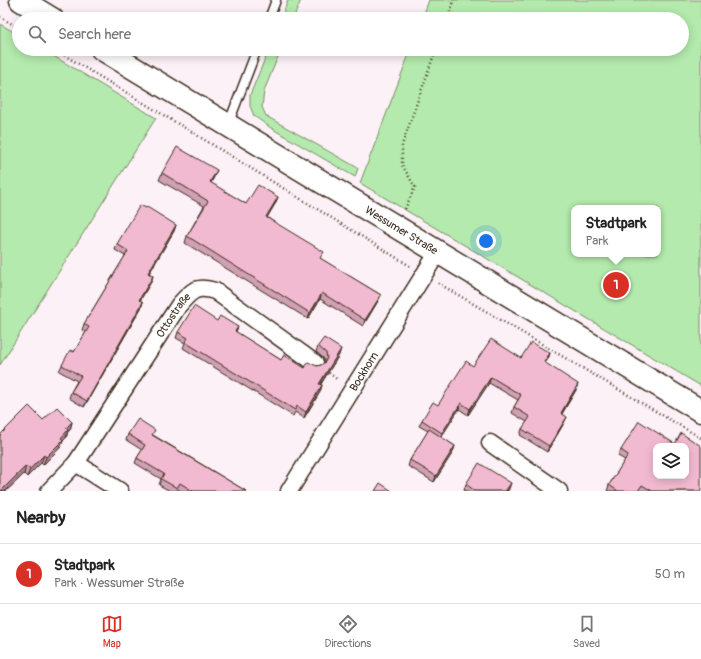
<!DOCTYPE html>
<meta charset="utf-8">
<style>
body{margin:0;font-family:Pangolin,sans-serif;background:#f2f2f2;color:#222}
.controls{position:absolute;right:12px;bottom:12px;display:grid;overflow:hidden;border-radius:8px;box-shadow:0 2px 10px #0003}
.controls button{width:36px;height:36px;display:grid;place-items:center;padding:0;border:0;border-bottom:1px solid #e0e0e0;background:#fff;color:#222;font:20px sans-serif}
.you{position:absolute;left:486px;top:241px;width:14px;height:14px;margin:-10px;border:3px solid #fff;border-radius:50%;background:#1a73e8;box-shadow:0 0 0 6px #1a73e833}
.badge{display:grid;place-items:center;width:26px;height:26px;border-radius:50%;background:#d93025;color:#fff;font-size:13px;font-weight:700}
.pin{position:absolute;translate:-50% -50%;border:2px solid #fff;box-shadow:0 1px 4px #0006}
.popup{position:absolute;left:571px;top:205px;width:90px;height:52px;box-sizing:border-box;display:grid;place-content:center;border-radius:8px;background:#fff;filter:drop-shadow(0 1px 3px #0005);font-size:13px;white-space:nowrap;color:#767676}
.popup b{font-size:15px;color:#222}
.popup::after{content:'';position:absolute;left:50%;top:100%;margin-left:-8px;border:8px solid transparent;border-top-color:#fff}
.list{margin:0;padding:0;list-style:none}
h2{display:flex;justify-content:space-between;align-items:center;height:52px;margin:0;padding:0 16px;font-size:17px}
h2 small{font-size:13px;font-weight:400;color:#767676}
.list li{display:grid;grid-template-columns:26px 1fr auto;gap:12px;align-items:center;box-sizing:border-box;height:60px;padding:0 16px;border-top:1px solid #e0e0e0}
.list b{display:block;font-size:15px;white-space:nowrap}
.list p{margin:0;font-size:13px;white-space:nowrap;color:#767676}
.list em{font-size:13px;font-style:normal;color:#767676}
.icon{flex:none;width:22px;height:22px;fill:none;stroke:currentColor;stroke-width:2;stroke-linecap:round;stroke-linejoin:round}
.map{position:relative;flex:none;width:701px;height:491px;overflow:hidden}
.search{position:absolute;background:#fff;box-shadow:0 2px 10px #0003;left:12px;right:12px;top:12px;height:44px;display:flex;align-items:center;gap:10px;box-sizing:border-box;padding:0 14px;border-radius:22px;color:#767676;font-size:15px}
.sheet{height:112px;background:#fff}
nav{display:flex;justify-content:space-around;align-items:center;box-sizing:border-box;height:56px;border-top:1px solid #e0e0e0;background:#fff;font-size:11px;color:#767676}
nav a{display:grid;justify-items:center;gap:2px}
nav .on{color:#d93025}
.map>svg:first-child{display:block}
</style>
<div class="map">
<svg width="701" height="491" viewBox="0 0 701 491">
<rect width="100%" height="100%" fill="#fcf1f6"/>
<filter id="ink" filterUnits="userSpaceOnUse"><feTurbulence type="fractalNoise" baseFrequency=".025" numOctaves="2"/><feDisplacementMap in="SourceGraphic" scale="8" xChannelSelector="R" yChannelSelector="G"/><feConvolveMatrix kernelMatrix="1 2 1 2 8 2 1 2 1" color-interpolation-filters="sRGB"/></filter>
<g filter="url(#ink)">
<!-- green -->
<g fill="#b4eaad" stroke="#788a66" fill-rule="evenodd">
<path d="M 288,0 L 301,0 L 293,19 L 281,19 Z"/>
<path d="M 429,0 L 701,0 L 701,386 L 360,183 L 411,49 L 682,49 L 682,19 L 422,19 ZM 574,208 L 658,208 L 658,254 L 574,254 Z"/>
<path d="M 0,24 L 19,35 L 19,49 L 42,49 L 156,118 L 0,365 Z"/>
<path d="M 269,49 L 281,49 L 264,91 L 262,107 L 266,116 L 358,168 L 355,177 L 271,128 L 254,116 L 250,106 L 250,95 Z"/>
</g>
<g fill="none" stroke-linecap="round" stroke-linejoin="round">
<defs>
<g id="lane">
<path d="M 269,19 L 276,0"/>
<path d="M 228,125 L 257,49"/>
</g>
<g id="street">
<path d="M 490,443 L 559,491"/>
<path id="s1" d="M 76,463 L 179,305 C 191,291 196,285 215,291 L 315,363"/>
<path d="M 49,491 L 76,463 L 120,491"/>
<path id="s2" d="M 289,491 L 438,252"/>
</g>
<g id="secondary">
<path d="M 21,0 L 52,19"/>
<path id="s3" d="M 102,49 L 701,411"/>
</g>
</defs>
<!-- lane casing -->
<use href="#lane" stroke="#3b2a1e" stroke-width="11"/>
<!-- street casing -->
<use href="#street" stroke="#3b2a1e" stroke-width="19"/>
<!-- secondary casing -->
<use href="#secondary" stroke="#3b2a1e" stroke-width="25"/>
<!-- path -->
<g stroke="#3b2a1e" stroke-width="2.5" stroke-dasharray="1 3" stroke-linecap="butt">
<path d="M 0,17 L 19,28"/>
<path d="M 447,19 L 454,0"/>
<path d="M 54,49 L 195,134 L 410,266"/>
<path d="M 405,209 L 415,187 L 402,165 L 402,145 L 436,49"/>
<path d="M 438,283 L 701,438"/>
<path d="M 329,373 L 338,380"/>
</g>
<!-- lane -->
<use href="#lane" stroke="#fff" stroke-width="8"/>
<!-- street -->
<use href="#street" stroke="#fff" stroke-width="16"/>
<!-- secondary -->
<use href="#secondary" stroke="#fff" stroke-width="22"/>
</g>
<!-- wall -->
<g fill="#d0a0b3" stroke="#3b2a1e">
<path d="M 162,173 L 214,177 L 211,183 L 246,204 L 278,197 L 275,204 L 267,217 L 321,259 L 381,295 L 378,301 L 363,326 L 320,299 L 308,319 L 185,243 L 187,236 L 204,206 L 159,180 Z"/>
<path d="M 176,225 L 174,231 L 149,273 L 153,276 L 151,282 L 140,300 L 143,302 L 141,308 L 84,407 L 69,398 L 71,392 L 77,381 L 59,371 L 62,365 L 74,352 L 86,332 L 82,330 L 84,324 L 125,256 L 115,250 L 117,244 Z"/>
<path d="M 217,321 L 238,327 L 236,332 L 281,360 L 305,368 L 321,365 L 324,363 L 324,359 L 316,352 L 318,346 L 339,355 L 321,384 L 322,385 L 320,392 L 304,418 L 295,412 L 293,416 L 183,348 L 185,343 L 176,338 L 178,332 Z"/>
<path d="M 550,353 L 548,359 L 545,363 L 576,390 L 562,414 L 564,423 L 547,452 L 520,435 L 522,429 L 527,422 L 512,413 L 514,407 L 518,400 L 489,383 L 468,415 L 459,409 L 441,437 L 455,446 L 453,452 L 434,482 L 408,466 L 410,460 L 428,431 L 419,426 L 422,420 L 438,405 L 473,366 Z"/>
<path d="M 43,420 L 72,422 L 70,430 L 68,431 L 66,438 L 63,441 L 60,448 L 43,465 L 41,463 L 27,477 L 24,474 L 6,491 L 0,491 Z"/>
<path d="M 128,434 L 153,435 L 246,491 L 181,491 L 178,489 L 177,491 L 170,491 L 159,485 L 161,479 L 135,463 L 137,458 L 142,450 L 126,440 Z"/>
<path d="M 621,450 L 701,491 L 607,491 L 609,485 L 625,460 L 618,456 Z"/>
<path d="M 466,484 L 509,489 L 508,491 L 465,491 L 464,490 Z"/>
</g>
<!-- shaded-wall -->
<g fill="#a98292" stroke="#3b2a1e">
<path d="M 217,170 L 214,177 L 207,189 L 210,182 Z"/>
<path d="M 278,197 L 275,204 L 264,223 L 266,217 Z"/>
<path d="M 176,225 L 174,231 L 146,279 L 148,273 Z"/>
<path d="M 153,276 L 151,282 L 137,306 L 139,300 Z"/>
<path d="M 322,293 L 320,299 L 308,319 L 310,313 Z"/>
<path d="M 381,295 L 378,301 L 363,326 L 365,320 Z"/>
<path d="M 143,302 L 141,308 L 84,407 L 87,401 Z"/>
<path d="M 341,349 L 339,355 L 317,390 L 319,384 Z"/>
<path d="M 550,353 L 548,359 L 541,368 L 544,362 Z"/>
<path d="M 491,377 L 489,383 L 468,415 L 470,409 Z"/>
<path d="M 578,384 L 576,390 L 558,419 L 561,413 Z"/>
<path d="M 322,385 L 320,392 L 304,418 L 306,412 Z"/>
<path d="M 461,403 L 459,409 L 440,439 L 442,433 Z"/>
<path d="M 567,417 L 564,423 L 547,452 L 549,446 Z"/>
<path d="M 72,422 L 70,430 L 68,431 L 66,438 L 63,441 L 60,448 L 43,465 L 46,457 L 61,438 L 66,428 Z"/>
<path d="M 455,446 L 453,452 L 434,482 L 436,476 Z"/>
<path d="M 44,455 L 41,463 L 27,477 L 30,469 Z"/>
<path d="M 26,466 L 24,474 L 6,491 L 1,491 Z"/>
<path d="M 511,483 L 509,489 L 507,491 L 506,490 Z"/>
</g>
<!-- building -->
<g fill="#f2bad0" stroke="#3b2a1e" fill-rule="evenodd">
<path d="M 177,147 L 217,170 L 210,182 L 246,204 L 258,185 L 278,197 L 266,217 L 324,252 L 320,258 L 381,295 L 365,320 L 322,293 L 310,313 L 187,236 L 208,201 L 162,173 Z"/>
<path d="M 140,205 L 146,208 L 147,207 L 176,225 L 148,273 L 153,276 L 139,300 L 143,302 L 87,401 L 71,392 L 81,376 L 62,365 L 70,350 L 74,352 L 89,327 L 84,324 L 128,251 L 117,244 Z"/>
<path d="M 194,306 L 217,321 L 220,316 L 238,327 L 235,331 L 281,360 L 284,355 L 305,368 L 308,362 L 317,366 L 321,365 L 325,362 L 327,358 L 326,353 L 318,346 L 324,338 L 341,349 L 319,384 L 322,385 L 306,412 L 297,406 L 295,410 L 185,342 L 188,338 L 178,332 Z"/>
<path d="M 491,339 L 521,358 L 531,342 L 550,353 L 544,362 L 578,384 L 561,413 L 567,417 L 549,446 L 522,429 L 530,417 L 514,407 L 521,395 L 491,377 L 470,409 L 461,403 L 442,433 L 422,420 L 433,402 L 438,405 L 466,361 L 473,366 Z"/>
<path d="M 29,406 L 43,420 L 57,407 L 72,422 L 66,428 L 68,430 L 61,438 L 63,440 L 46,457 L 44,455 L 30,469 L 26,466 L 1,491 L 0,491 L 0,435 Z"/>
<path d="M 138,419 L 155,430 L 152,435 L 246,491 L 193,491 L 180,483 L 177,488 L 161,479 L 164,474 L 137,458 L 145,445 L 128,434 Z"/>
<path d="M 639,421 L 675,444 L 681,433 L 701,446 L 701,491 L 652,491 L 642,485 L 638,491 L 618,491 L 609,485 L 628,455 L 621,450 ZM 656,446 L 686,446 L 686,476 L 656,476 Z"/>
<path d="M 429,429 L 455,446 L 436,476 L 410,460 Z"/>
<path d="M 479,463 L 511,483 L 506,490 L 508,491 L 475,491 L 466,484 Z"/>
<path d="M 380,483 L 392,491 L 375,491 Z"/>
</g>
</g>
<g text-anchor="middle" stroke-width="4" stroke-linejoin="round" paint-order="stroke">
<!-- street labels -->
<g font-size="11" fill="#3b2a1e" stroke="#fff">
<text dy="4" stroke="none"><textPath href="#s3" startOffset="350">Wessumer Straße</textPath></text>
<text dy="4" stroke="none"><textPath href="#s1" startOffset="177">Ottostraße</textPath></text>
<text dy="4" stroke="none"><textPath href="#s2" startOffset="141">Bockhorn</textPath></text>
</g>
</g>
</svg>
<div class="controls">
<button><svg class="icon" aria-label="layers" viewBox="0 0 24 24"><path d="M12 4l9 5-9 5-9-5zM3 14l9 5 9-5"/></svg></button>
</div>
<div class="you"></div>
<div class="pin badge" style="left:616px;top:285px">1</div>
<div class="popup"><b>Stadtpark</b>Park</div>
<div class="search"><svg class="icon" aria-label="search" viewBox="0 0 24 24"><circle cx="10" cy="10" r="6"/><path d="M15 15l6 6"/></svg>Search here</div>
</div>
<section class="sheet">
<h2>Nearby<small></small></h2>
<ul class="list">
<li><span class="badge">1</span><div><b>Stadtpark</b><p>Park · Wessumer Straße</p></div><em>50 m</em></li>
</ul>
</section>
<nav>
<a class="on"><svg class="icon" aria-label="map" viewBox="0 0 24 24"><path d="M3 6l6-2 6 2 6-2v14l-6 2-6-2-6 2zM9 4v14M15 6v14"/></svg>Map</a>
<a><svg class="icon" aria-label="directions" viewBox="0 0 24 24"><path d="M12 3l9 9-9 9-9-9zM9 14v-3h6M13 9l2 2-2 2"/></svg>Directions</a>
<a><svg class="icon" aria-label="saved" viewBox="0 0 24 24"><path d="M7 4h10v16l-5-4-5 4z"/></svg>Saved</a>
</nav>
